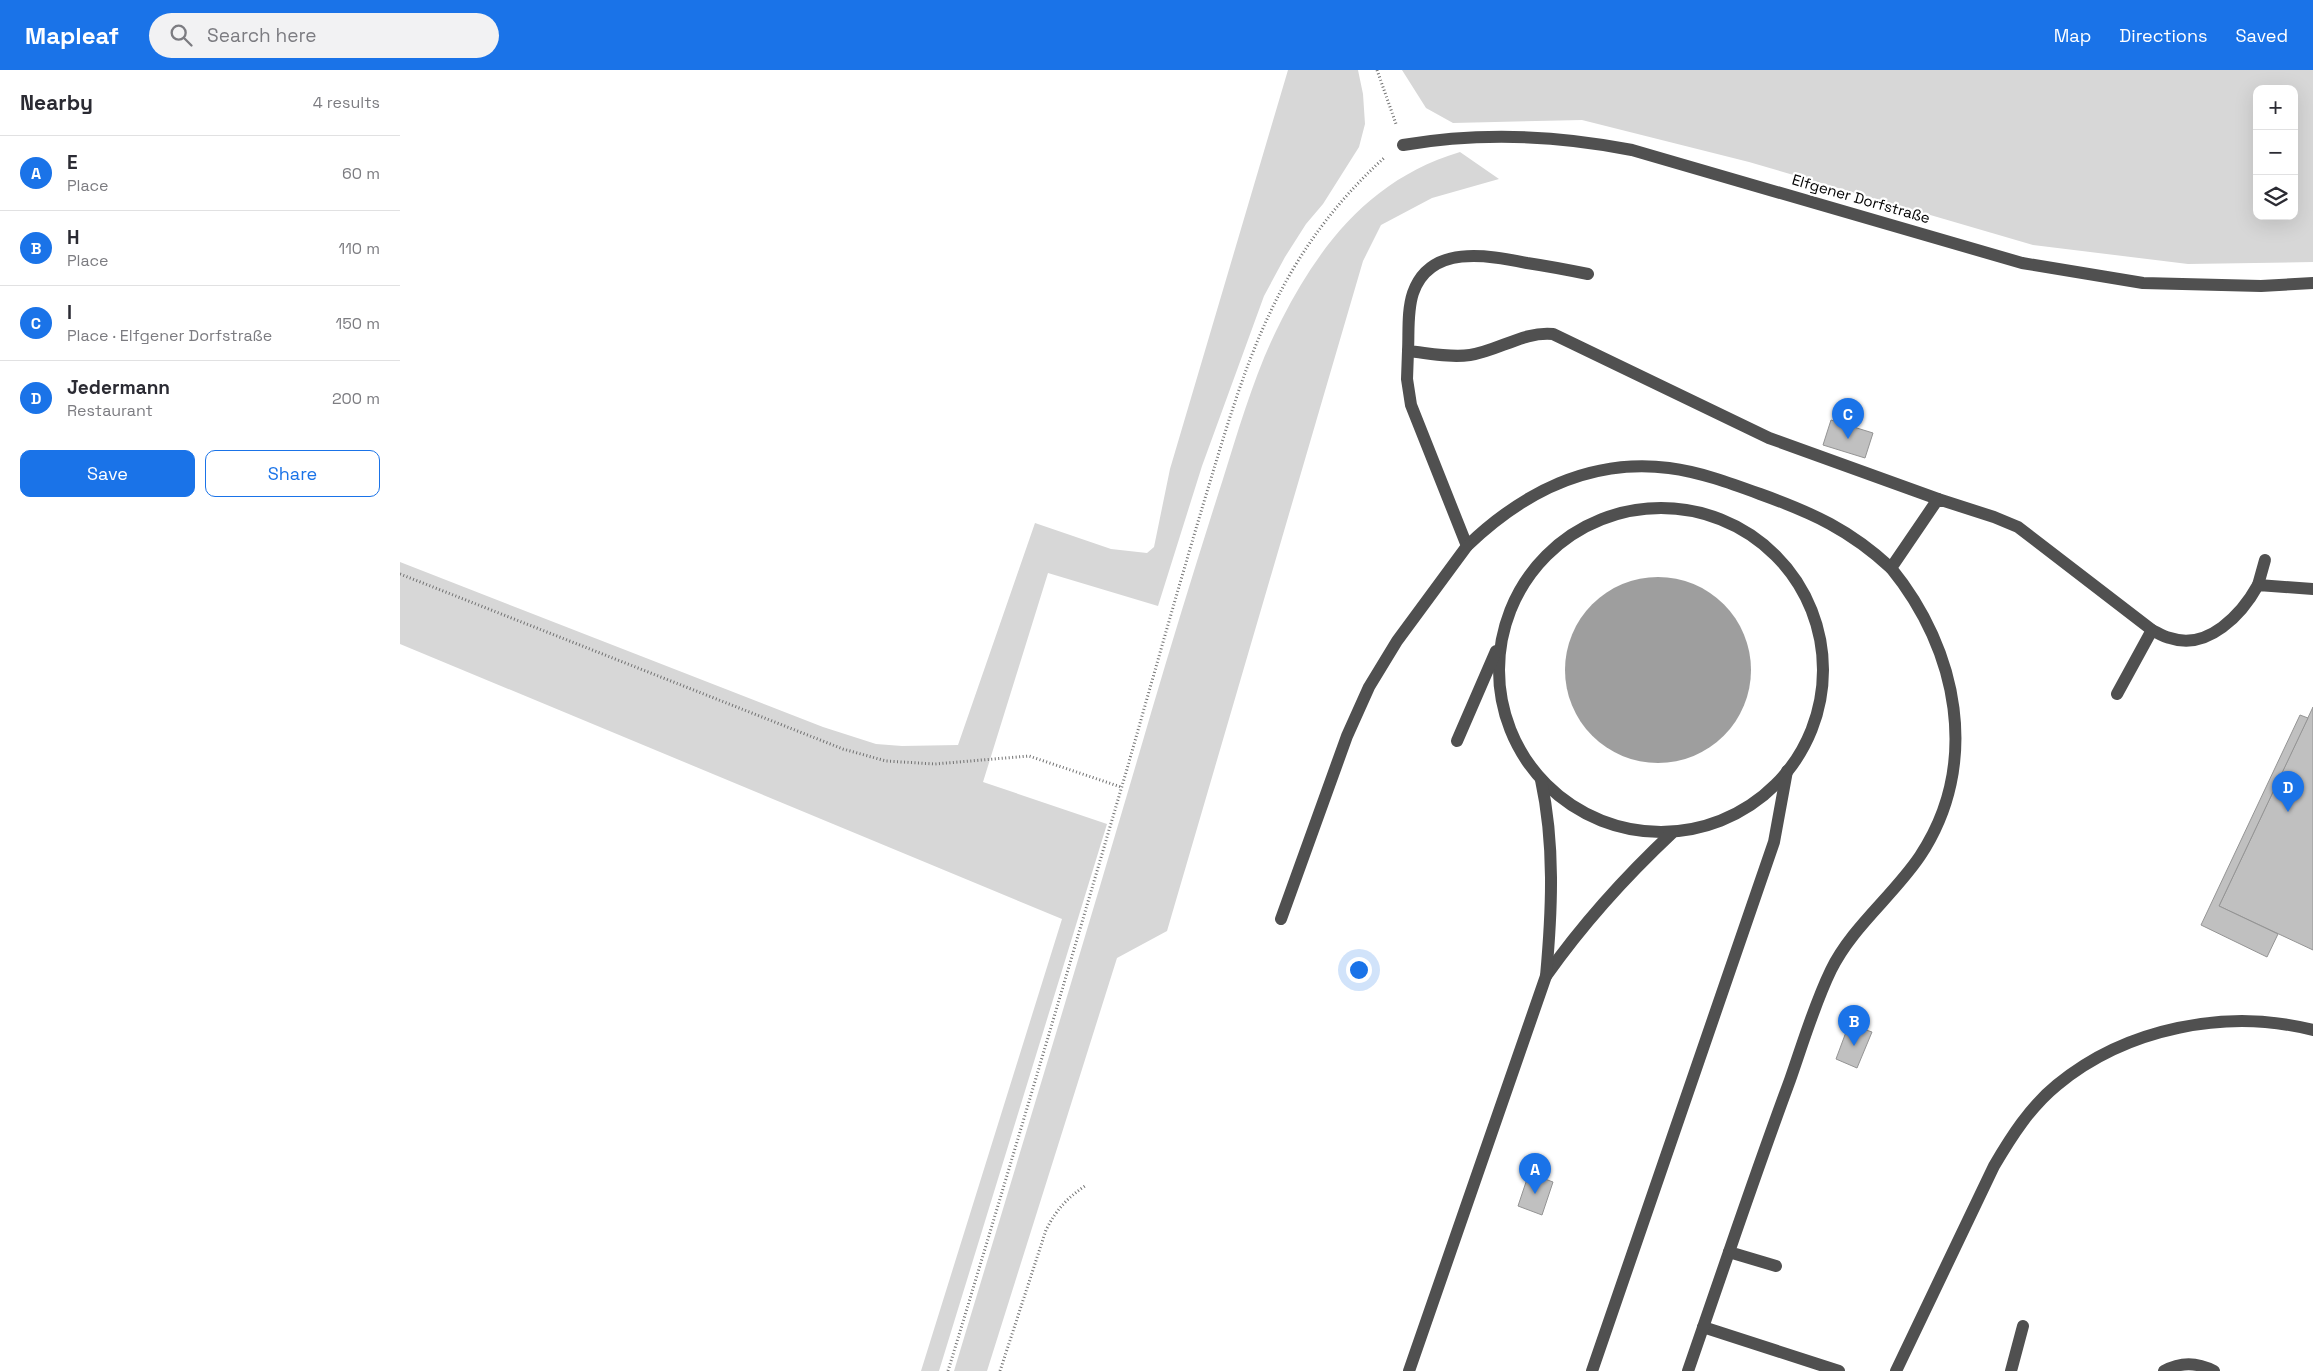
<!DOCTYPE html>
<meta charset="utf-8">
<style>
body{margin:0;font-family:"Space Grotesk",sans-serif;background:#f2f2f3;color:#2b2b33}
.controls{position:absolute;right:15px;top:15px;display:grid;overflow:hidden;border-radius:10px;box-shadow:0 5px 20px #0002}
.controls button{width:45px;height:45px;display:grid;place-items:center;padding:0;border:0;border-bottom:1px solid #e1e1e2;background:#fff;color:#2b2b33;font:25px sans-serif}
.you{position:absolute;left:958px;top:899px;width:18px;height:18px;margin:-12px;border:4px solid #fff;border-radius:50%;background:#1a73e8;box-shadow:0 0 0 8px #1a73e833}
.badge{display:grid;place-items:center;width:32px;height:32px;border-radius:50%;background:#1a73e8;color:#fff;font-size:16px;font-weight:700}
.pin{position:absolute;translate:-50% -41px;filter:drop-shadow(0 1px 2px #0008)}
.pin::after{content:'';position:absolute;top:26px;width:18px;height:15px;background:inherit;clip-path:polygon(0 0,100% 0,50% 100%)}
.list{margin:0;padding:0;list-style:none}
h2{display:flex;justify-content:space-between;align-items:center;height:65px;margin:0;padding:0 20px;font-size:21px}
h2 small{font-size:16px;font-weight:400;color:#7c7c81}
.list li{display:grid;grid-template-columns:32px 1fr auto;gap:15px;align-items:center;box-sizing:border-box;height:75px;padding:0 20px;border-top:1px solid #e1e1e2}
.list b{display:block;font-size:19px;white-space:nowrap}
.list p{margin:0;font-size:16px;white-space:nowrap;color:#7c7c81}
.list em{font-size:16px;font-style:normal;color:#7c7c81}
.actions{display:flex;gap:10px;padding:15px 20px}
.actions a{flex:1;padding:11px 0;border:1px solid #1a73e8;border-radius:10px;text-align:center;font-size:18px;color:#1a73e8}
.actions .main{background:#1a73e8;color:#fff}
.icon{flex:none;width:28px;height:28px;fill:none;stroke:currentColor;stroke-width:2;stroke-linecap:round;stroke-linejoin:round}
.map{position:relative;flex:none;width:1913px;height:1301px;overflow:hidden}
header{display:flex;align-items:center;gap:30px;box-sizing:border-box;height:70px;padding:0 25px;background:#1a73e8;color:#fff}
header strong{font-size:24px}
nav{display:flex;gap:28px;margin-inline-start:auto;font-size:18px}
.search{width:350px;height:45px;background:#f2f2f3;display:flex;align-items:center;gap:12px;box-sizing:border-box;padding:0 18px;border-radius:28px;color:#7c7c81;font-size:19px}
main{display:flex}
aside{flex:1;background:#fff}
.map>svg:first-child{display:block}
</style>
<header>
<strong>Mapleaf</strong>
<div class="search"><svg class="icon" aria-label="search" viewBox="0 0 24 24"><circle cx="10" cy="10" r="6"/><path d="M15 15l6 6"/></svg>Search here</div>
<nav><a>Map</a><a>Directions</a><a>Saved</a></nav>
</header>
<main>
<aside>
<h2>Nearby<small>4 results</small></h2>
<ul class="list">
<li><span class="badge">A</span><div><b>E</b><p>Place</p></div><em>60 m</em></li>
<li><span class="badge">B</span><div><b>H</b><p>Place</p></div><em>110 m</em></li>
<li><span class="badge">C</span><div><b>I</b><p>Place · Elfgener Dorfstraße</p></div><em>150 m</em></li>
<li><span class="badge">D</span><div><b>Jedermann</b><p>Restaurant</p></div><em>200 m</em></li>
</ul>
<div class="actions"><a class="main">Save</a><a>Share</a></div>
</aside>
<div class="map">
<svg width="1913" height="1301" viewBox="0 0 1913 1301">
<rect width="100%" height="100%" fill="#fff"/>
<!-- green -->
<g fill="#d7d7d7" fill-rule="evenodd">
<path d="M 888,0 L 958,0 L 963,24 L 965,54 L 959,77 L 923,134 L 906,154 L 885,187 L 864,226 L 802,396 L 758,536 L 648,503 L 583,712 L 707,754 L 539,1301 L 521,1301 L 662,849 L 0,574 L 0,492 L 423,657 L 476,674 L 502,676 L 558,675 L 635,453 L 711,479 L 747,483 L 754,477 L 770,399 Z"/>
<path d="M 1002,0 L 1913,0 L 1913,192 L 1788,194 L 1633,175 L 1349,92 L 1182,50 L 1053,53 L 1026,38 ZM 1857,19 L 1894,19 L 1894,146 L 1857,146 Z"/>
<path d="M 1060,82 L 1099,109 L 1032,128 L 981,155 L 963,191 L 767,861 L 717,888 L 587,1301 L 554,1301 C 620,1082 687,863 751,643 C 774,565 798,487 823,409 C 840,355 856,299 882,249 C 922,171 973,108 1060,82 Z"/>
</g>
<!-- water -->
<circle fill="#9e9e9e" cx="1258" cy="600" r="93"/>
<!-- building -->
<g fill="#c0c0c0" stroke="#949494">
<path d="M 1431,350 L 1473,363 L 1465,388 L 1423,375 Z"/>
<path d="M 1913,637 L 1913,880 L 1819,836 Z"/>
<path d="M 1900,645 L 1908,648 L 1819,836 L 1878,864 L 1867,887 L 1801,855 Z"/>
<path d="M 1449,954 L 1472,962 L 1457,998 L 1436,989 Z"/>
<path d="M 1129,1103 L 1153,1112 L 1142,1145 L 1118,1136 Z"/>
</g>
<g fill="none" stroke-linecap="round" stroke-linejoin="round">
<!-- path -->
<g stroke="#727272" stroke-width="3" stroke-dasharray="1 2.5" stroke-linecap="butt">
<path d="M 977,0 L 996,54"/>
<path d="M 0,504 L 443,679 L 486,691 L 535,694 L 629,686 L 721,717"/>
<path d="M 548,1301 C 609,1101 668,900 727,699 C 752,611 777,522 803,435 C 845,296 874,188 985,87"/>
<path d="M 600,1301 L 646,1160 C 656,1140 667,1128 685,1116"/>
</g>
<!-- minor -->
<g stroke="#505050" stroke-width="12">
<path d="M 1003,75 C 1079,62 1156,65 1232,80 L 1622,193 L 1743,213 L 1861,216 L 1913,213"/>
<path d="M 1188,204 C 1168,200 1147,196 1127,193 C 1087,185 1030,174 1013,223 C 1007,241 1009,262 1008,281 C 1028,283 1050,288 1070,285 C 1098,281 1124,261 1153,264 L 1369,368 L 1538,429"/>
<path d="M 1008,281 L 1007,309 L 1011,335 L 1067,476 C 1122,423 1190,388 1269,398 C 1300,402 1330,413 1360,424 C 1413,443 1450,460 1491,498"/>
<circle cx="1261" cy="600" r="162"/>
<path d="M 1858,515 L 1865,490"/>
<path d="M 1717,624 L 1752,560 C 1758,563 1764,567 1770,568 C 1808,581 1842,544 1858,515 L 1913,519"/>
<path d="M 1057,671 L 1096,581"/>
<path d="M 881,849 L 947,666 L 969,617 L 997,571 L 1067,476"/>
<path d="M 1146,906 C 1184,852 1225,807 1273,762"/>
<path d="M 1376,1196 L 1329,1182 C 1349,1124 1369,1067 1390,1010 C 1403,973 1414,935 1431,900 C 1452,857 1493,826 1520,786 C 1581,694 1558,580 1491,498 L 1538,429 L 1594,447 L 1618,457 L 1752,560"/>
<path d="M 1303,1257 L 1439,1301"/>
<path d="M 1009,1301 L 1146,906 C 1152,840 1155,774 1141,710"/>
<path d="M 1192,1301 L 1374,772 L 1387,701"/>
<path d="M 1288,1301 L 1329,1182"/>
<path d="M 1496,1301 L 1594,1096 C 1611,1067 1630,1037 1657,1015 C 1726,958 1826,938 1913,960"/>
<path d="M 1611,1301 L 1623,1256"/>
<path d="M 1764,1301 C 1780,1292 1797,1292 1814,1301"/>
</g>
</g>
<g text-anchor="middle" stroke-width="4.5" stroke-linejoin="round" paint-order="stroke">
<!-- street labels -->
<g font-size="15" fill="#000" stroke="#fff">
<text transform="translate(1461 129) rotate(16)" y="5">Elfgener Dorfstraße</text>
</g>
</g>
</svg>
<div class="controls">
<button>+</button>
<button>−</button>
<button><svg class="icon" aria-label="layers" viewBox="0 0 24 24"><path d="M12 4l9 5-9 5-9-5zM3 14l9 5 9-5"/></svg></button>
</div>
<div class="you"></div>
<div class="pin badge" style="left:1135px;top:1124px">A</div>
<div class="pin badge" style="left:1454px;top:976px">B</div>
<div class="pin badge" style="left:1448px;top:369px">C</div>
<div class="pin badge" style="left:1888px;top:742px">D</div>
</div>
</main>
